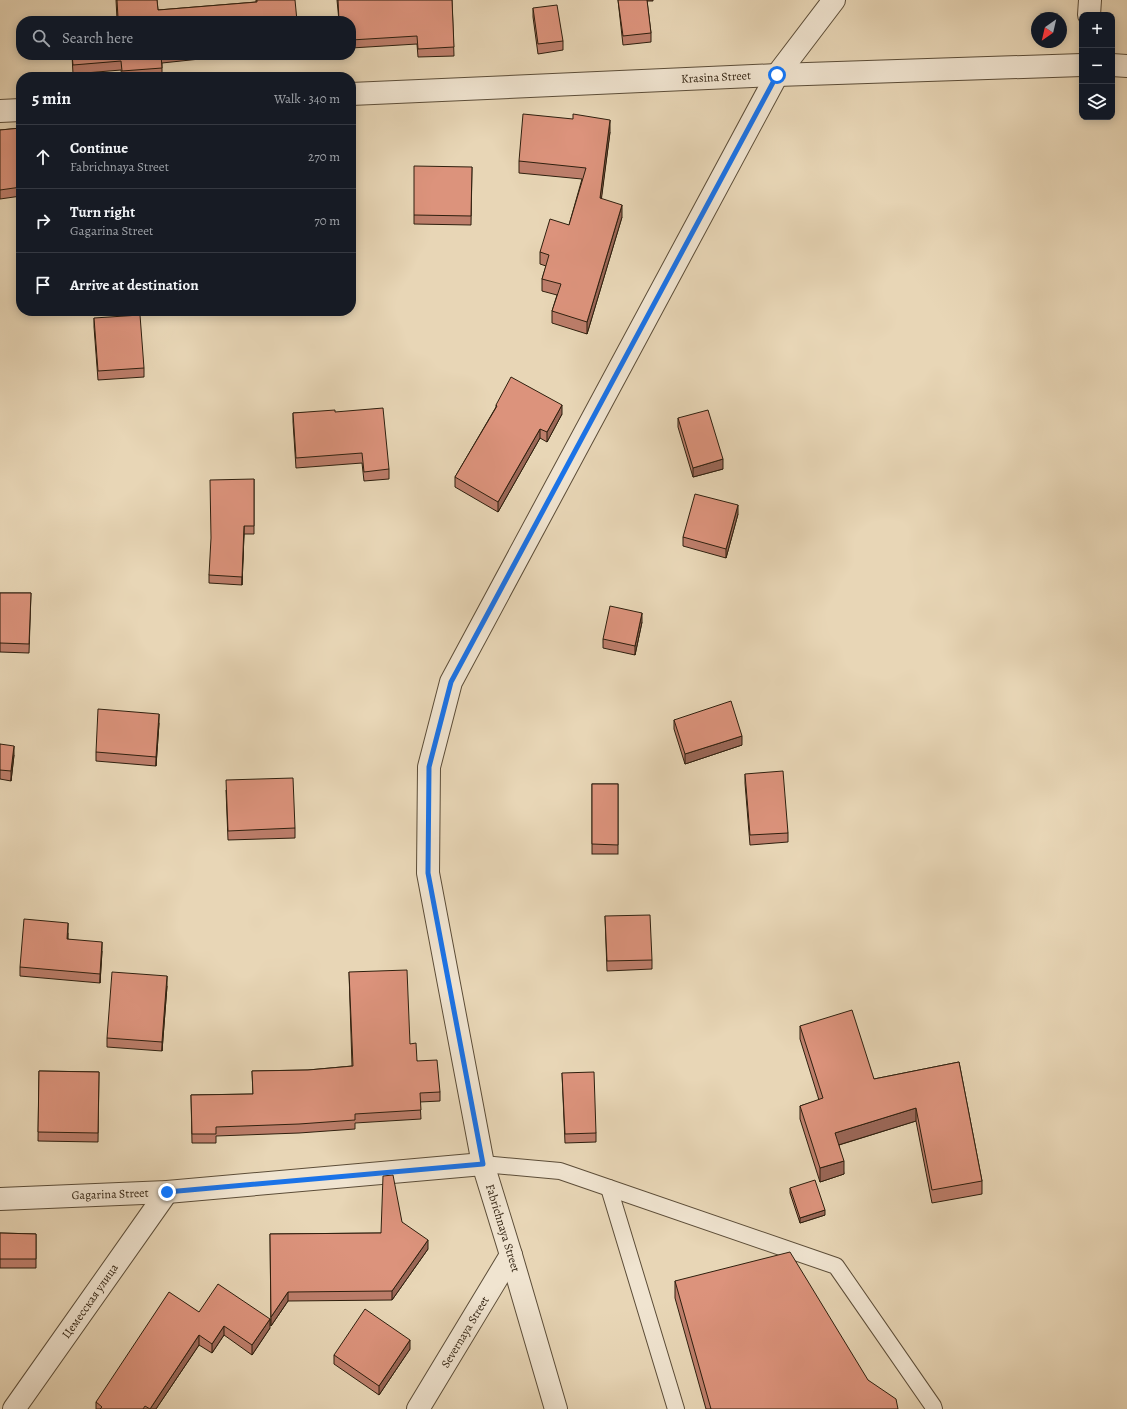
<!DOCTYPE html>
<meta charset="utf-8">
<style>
body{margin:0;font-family:Alegreya,serif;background:#242831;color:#f1f3f6}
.controls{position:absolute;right:12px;top:12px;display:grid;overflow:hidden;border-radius:8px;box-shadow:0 2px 10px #0003}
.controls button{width:36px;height:36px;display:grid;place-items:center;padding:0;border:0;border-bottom:1px solid #363941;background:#171b24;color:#f1f3f6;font:20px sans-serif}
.compass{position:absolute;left:1031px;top:12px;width:36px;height:36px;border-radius:50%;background:#171b24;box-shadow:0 2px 10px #0003;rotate:214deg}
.stop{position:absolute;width:12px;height:12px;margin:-9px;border:3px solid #1a73e8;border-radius:50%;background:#fff}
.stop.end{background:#1a73e8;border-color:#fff;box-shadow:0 1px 4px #0008}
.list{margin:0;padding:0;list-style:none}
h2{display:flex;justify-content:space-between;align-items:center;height:52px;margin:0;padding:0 16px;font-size:17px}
h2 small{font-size:13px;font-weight:400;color:#9ea1a6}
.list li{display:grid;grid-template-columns:26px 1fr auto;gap:12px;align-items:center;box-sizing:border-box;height:64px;padding:0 16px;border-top:1px solid #363941}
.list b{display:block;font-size:15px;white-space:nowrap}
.list p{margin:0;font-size:13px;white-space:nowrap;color:#9ea1a6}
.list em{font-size:13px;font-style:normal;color:#9ea1a6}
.icon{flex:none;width:22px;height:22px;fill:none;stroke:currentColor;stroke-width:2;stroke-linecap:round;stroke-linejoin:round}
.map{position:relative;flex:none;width:1127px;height:1409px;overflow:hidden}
.search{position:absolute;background:#171b24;box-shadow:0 2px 10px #0003;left:16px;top:16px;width:340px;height:44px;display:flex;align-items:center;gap:10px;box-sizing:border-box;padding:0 14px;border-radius:16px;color:#9ea1a6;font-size:15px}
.panel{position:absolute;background:#171b24;box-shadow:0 2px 10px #0003;left:16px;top:72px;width:340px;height:244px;border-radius:16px}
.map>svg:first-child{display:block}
</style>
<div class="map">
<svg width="1127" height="1409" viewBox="0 0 1127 1409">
<rect width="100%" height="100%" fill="#e8d6b6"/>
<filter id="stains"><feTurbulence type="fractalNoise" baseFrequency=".005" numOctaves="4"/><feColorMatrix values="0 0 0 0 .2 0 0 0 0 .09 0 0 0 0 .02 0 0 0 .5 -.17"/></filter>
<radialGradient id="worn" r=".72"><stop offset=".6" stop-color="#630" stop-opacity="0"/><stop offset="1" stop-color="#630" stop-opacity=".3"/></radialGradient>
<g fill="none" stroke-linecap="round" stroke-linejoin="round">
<defs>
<g id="service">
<path d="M 483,1164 L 560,1171 L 836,1266 L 933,1406 L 934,1409"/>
<path d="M 609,1188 L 676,1409"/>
</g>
<g id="minor">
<path d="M 1089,15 L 1090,0"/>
<path d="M 1112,65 L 1127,66"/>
<path d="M 351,94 L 777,75 L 1082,65"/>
<path d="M 0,111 L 21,110"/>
<path d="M 0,1199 L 167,1192 L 483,1164"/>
<path d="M 14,1409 L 167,1192"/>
<path d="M 418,1409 L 511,1255"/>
</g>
<path id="tertiary" d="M 556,1409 L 511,1255 L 483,1164 L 428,873 L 429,767 L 451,682 L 777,75 L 834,0"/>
</defs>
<!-- service casing -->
<use href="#service" stroke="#5c4d38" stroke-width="18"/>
<!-- minor casing -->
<use href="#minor" stroke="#5c4d38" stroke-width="24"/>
<!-- tertiary casing -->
<use href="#tertiary" stroke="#5c4d38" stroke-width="24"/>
<!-- service -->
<use href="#service" stroke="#f0e4d0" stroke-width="16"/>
<!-- minor -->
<use href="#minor" stroke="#f0e4d0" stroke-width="22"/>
<!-- tertiary -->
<use href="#tertiary" stroke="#f0e4d0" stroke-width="22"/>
</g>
<!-- wall -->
<g fill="#bd7e6b" stroke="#2e1f0e">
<path d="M 116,0 L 157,0 L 158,10 L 256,2 L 256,0 L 295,0 L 117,19 Z"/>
<path d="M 337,0 L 452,0 L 454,56 L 418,57 L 417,44 L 351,48 L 351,21 L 339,21 Z"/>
<path d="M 618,0 L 653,0 L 653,1 L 647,1 L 651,33 L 651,42 L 623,45 Z"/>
<path d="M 533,8 L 563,41 L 563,50 L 538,54 L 533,17 Z"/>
<path d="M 72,55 L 238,55 L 162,63 L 162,77 L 122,77 L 121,70 L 73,74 Z"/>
<path d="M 21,128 L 21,196 L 0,199 L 0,130 Z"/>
<path d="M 610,132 L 601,199 L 622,217 L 587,334 L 552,323 L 552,311 L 557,295 L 542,291 L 542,279 L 546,266 L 540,264 L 540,252 L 569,225 L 582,179 L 519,173 L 519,161 Z"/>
<path d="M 351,161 L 352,169 L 352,178 L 351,178 Z"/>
<path d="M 472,167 L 471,225 L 414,224 L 414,215 Z"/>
<path d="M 94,318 L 144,368 L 144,377 L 98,380 L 94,327 Z"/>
<path d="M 496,405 L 562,414 L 547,442 L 540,438 L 498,512 L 455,487 L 455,477 L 496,407 Z"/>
<path d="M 335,412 L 389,469 L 389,479 L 364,481 L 362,463 L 296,468 L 293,422 L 293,413 Z"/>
<path d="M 678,418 L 723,469 L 693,477 L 678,427 Z"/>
<path d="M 254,479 L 254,534 L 244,534 L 242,585 L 209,583 L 209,575 Z"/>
<path d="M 738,514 L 726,558 L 683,546 L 683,537 Z"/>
<path d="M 0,593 L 31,593 L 29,653 L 0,652 Z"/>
<path d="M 642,622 L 635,655 L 603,648 L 603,639 Z"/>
<path d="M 674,720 L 742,745 L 685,764 L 674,729 Z"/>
<path d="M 159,723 L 156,766 L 96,761 L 96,752 Z"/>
<path d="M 0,744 L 14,755 L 11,781 L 0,779 Z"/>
<path d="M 745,774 L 788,833 L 788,842 L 750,845 L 745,783 Z"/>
<rect x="592" y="784" width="26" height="70"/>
<path d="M 226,790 L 295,828 L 295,838 L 228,840 Z"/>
<path d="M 605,916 L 652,960 L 652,969 L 607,971 Z"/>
<path d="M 68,933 L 68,939 L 102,951 L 100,983 L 20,976 L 20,967 Z"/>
<path d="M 349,972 L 410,1044 L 417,1061 L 440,1092 L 440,1101 L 420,1102 L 421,1119 L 355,1123 L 355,1129 L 299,1133 L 216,1136 L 216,1143 L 192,1143 L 191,1095 L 253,1094 L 252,1071 L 308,1070 L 352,1066 Z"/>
<path d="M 167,986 L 162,1051 L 107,1047 L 107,1038 Z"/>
<path d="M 800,1026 L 874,1079 L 959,1062 L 982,1181 L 982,1194 L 932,1203 L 916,1121 L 839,1145 L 844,1174 L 820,1182 L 800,1119 L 800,1106 L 819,1100 L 800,1039 Z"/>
<path d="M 39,1071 L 99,1072 L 98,1142 L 38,1141 Z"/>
<path d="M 562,1073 L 596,1133 L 596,1142 L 565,1143 Z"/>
<path d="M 790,1188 L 825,1215 L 800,1223 L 790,1193 Z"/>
<path d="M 402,1222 L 428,1249 L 392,1300 L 288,1301 L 271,1326 L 270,1234 L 381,1233 Z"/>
<path d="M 0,1233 L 36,1234 L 36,1268 L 0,1268 Z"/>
<path d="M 675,1281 L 868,1380 L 898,1409 L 706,1409 L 675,1298 Z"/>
<path d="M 199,1312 L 270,1328 L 252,1355 L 224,1335 L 212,1353 L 199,1345 L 156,1409 L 96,1409 L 96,1402 Z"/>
<path d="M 410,1349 L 379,1395 L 334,1364 L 334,1355 Z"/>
</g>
<!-- shaded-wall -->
<g fill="#9a6757" stroke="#2e1f0e">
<path d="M 610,120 L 610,132 L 600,210 L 600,198 Z"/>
<path d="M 622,205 L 622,217 L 587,334 L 587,322 Z"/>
<path d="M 562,405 L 562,414 L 547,442 L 547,432 Z"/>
<path d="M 540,429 L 540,438 L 498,512 L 498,502 Z"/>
<path d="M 723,459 L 723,469 L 693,477 L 693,468 Z"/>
<path d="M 738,505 L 738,514 L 726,558 L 726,549 Z"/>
<path d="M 244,526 L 244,534 L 242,585 L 242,577 Z"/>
<path d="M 642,613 L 642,622 L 635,655 L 635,646 Z"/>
<path d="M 159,714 L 159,723 L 156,766 L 156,757 Z"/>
<path d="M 742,736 L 742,745 L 685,764 L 685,754 Z"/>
<path d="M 14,746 L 14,755 L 11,781 L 11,771 Z"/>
<path d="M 68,923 L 68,933 L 67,948 L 67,939 Z"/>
<path d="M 102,942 L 102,951 L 100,983 L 100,974 Z"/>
<path d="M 167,976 L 167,986 L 162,1051 L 162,1042 Z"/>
<path d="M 916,1108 L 916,1121 L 835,1146 L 835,1133 Z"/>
<path d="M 844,1161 L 844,1174 L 820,1182 L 820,1168 Z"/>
<path d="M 825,1210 L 825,1215 L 800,1223 L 800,1218 Z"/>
<path d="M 428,1240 L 428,1249 L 392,1300 L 392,1291 Z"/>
<path d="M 288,1292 L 288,1301 L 271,1326 L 271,1317 Z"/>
<path d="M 270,1319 L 270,1328 L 252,1355 L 252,1345 Z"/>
<path d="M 224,1326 L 224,1335 L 212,1353 L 212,1344 Z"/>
<path d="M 199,1335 L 199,1345 L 156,1409 L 150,1409 Z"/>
<path d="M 410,1340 L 410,1349 L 379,1395 L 379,1386 Z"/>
</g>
<!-- building -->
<g fill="#dc937c" stroke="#2e1f0e">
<path d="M 117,0 L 157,0 L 158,10 L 257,2 L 257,0 L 295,0 L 297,21 L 87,21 L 118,18 Z"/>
<path d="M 338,0 L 452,0 L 454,47 L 418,49 L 417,36 L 351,40 L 351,21 L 339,21 Z"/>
<path d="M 618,0 L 647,0 L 651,33 L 623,36 Z"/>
<path d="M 557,5 L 563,41 L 538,44 L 533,8 Z"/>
<path d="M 72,55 L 161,55 L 162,68 L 122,71 L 121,61 L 73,65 Z"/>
<path d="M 523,114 L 573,119 L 573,114 L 610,120 L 600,198 L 622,205 L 587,322 L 552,311 L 561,284 L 542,279 L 549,255 L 540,252 L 550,219 L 569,225 L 586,168 L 519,161 Z"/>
<path d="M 21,128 L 21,187 L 0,190 L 0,130 Z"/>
<path d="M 414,166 L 472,167 L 471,216 L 414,215 Z"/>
<path d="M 140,315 L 144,368 L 98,371 L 94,318 Z"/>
<path d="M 511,377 L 562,405 L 547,432 L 540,429 L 498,502 L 455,477 L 497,406 L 496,405 Z"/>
<path d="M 383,408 L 389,469 L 364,472 L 362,453 L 296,458 L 293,413 L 335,410 L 335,412 Z"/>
<path d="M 708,410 L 723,459 L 693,468 L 678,418 Z"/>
<path d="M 254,479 L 254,526 L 244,526 L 242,577 L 209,575 L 211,538 L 210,480 Z"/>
<path d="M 695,494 L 738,505 L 726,549 L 683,537 Z"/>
<path d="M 0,593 L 31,593 L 29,644 L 0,643 Z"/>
<path d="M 610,606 L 642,613 L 635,646 L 603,639 Z"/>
<path d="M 731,701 L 742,736 L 685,754 L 674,720 Z"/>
<path d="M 98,709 L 159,714 L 156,757 L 96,752 Z"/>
<path d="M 0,744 L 14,746 L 11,771 L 0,770 Z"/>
<path d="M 783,771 L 788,833 L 750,835 L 745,774 Z"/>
<path d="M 293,778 L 295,828 L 228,831 L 226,780 Z"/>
<path d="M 592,784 L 618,784 L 618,845 L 592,844 Z"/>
<path d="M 650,915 L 652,960 L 607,961 L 605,916 Z"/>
<path d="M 24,919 L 68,923 L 67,939 L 102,942 L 100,974 L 20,967 Z"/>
<path d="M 407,970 L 410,1044 L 416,1043 L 417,1061 L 437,1060 L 440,1092 L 420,1093 L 421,1110 L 355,1114 L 355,1120 L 299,1124 L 216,1127 L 216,1134 L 192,1134 L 191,1095 L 253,1094 L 252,1071 L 308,1070 L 353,1066 L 349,972 Z"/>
<path d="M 112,972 L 167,976 L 162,1042 L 107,1038 Z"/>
<path d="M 852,1010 L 874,1079 L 959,1062 L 982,1181 L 932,1190 L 916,1108 L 835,1133 L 844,1161 L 820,1168 L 800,1106 L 823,1098 L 800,1026 Z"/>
<path d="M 39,1071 L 99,1072 L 98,1133 L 38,1132 Z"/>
<path d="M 594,1072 L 596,1133 L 565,1134 L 562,1073 Z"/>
<path d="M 393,1175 L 402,1222 L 428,1240 L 392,1291 L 288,1292 L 271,1317 L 270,1234 L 381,1233 L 383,1176 Z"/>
<path d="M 815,1180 L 825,1210 L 800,1218 L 790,1188 Z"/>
<path d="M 0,1233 L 36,1234 L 36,1259 L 0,1259 Z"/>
<path d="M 790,1252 L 868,1380 L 896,1399 L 898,1409 L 711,1409 L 675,1281 Z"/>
<path d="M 218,1284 L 270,1319 L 252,1345 L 224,1326 L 212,1344 L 199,1335 L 150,1409 L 145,1406 L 143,1409 L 100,1409 L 102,1407 L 96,1402 L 169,1292 L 199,1312 Z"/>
<path d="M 365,1309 L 410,1340 L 379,1386 L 334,1355 Z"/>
</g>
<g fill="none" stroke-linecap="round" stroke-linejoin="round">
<!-- route -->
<path stroke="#1a73e8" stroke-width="5" d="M 167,1192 L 483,1164 L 428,873 L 429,767 L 451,682 L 777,75"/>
</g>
<g text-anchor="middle" stroke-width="4" stroke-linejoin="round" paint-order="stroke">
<!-- street labels -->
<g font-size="12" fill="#2e1f0e" stroke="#f0e4d0">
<text transform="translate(716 77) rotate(-3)" y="4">Krasina Street</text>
<text transform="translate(110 1194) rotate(-2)" y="4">Gagarina Street</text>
<text transform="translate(503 1228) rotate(73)" y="4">Fabrichnaya Street</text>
<text transform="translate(90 1301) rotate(-55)" y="4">Цемесская улица</text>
<text transform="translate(465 1332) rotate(-59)" y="4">Severnaya Street</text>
</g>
</g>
<rect width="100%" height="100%" filter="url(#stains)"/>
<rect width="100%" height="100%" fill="url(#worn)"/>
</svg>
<div class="controls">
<button>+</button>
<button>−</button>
<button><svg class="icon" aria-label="layers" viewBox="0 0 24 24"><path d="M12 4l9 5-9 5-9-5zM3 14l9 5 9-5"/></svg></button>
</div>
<svg class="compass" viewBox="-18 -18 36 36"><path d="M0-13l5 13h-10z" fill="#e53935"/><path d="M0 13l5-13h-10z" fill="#9ea1a6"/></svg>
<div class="stop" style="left:777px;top:75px"></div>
<div class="stop end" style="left:167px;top:1192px"></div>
<div class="search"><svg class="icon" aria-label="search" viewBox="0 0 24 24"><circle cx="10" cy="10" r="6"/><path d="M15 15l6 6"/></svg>Search here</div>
<section class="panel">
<h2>5 min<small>Walk · 340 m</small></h2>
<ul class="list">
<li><svg class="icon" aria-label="ahead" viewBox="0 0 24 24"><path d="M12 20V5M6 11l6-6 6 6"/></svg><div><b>Continue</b><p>Fabrichnaya Street</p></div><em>270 m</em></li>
<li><svg class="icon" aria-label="right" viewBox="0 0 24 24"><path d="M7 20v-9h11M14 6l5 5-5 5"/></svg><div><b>Turn right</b><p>Gagarina Street</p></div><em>70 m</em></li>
<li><svg class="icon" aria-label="arrive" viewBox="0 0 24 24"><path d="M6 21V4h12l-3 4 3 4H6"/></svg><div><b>Arrive at destination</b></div></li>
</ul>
</section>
</div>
